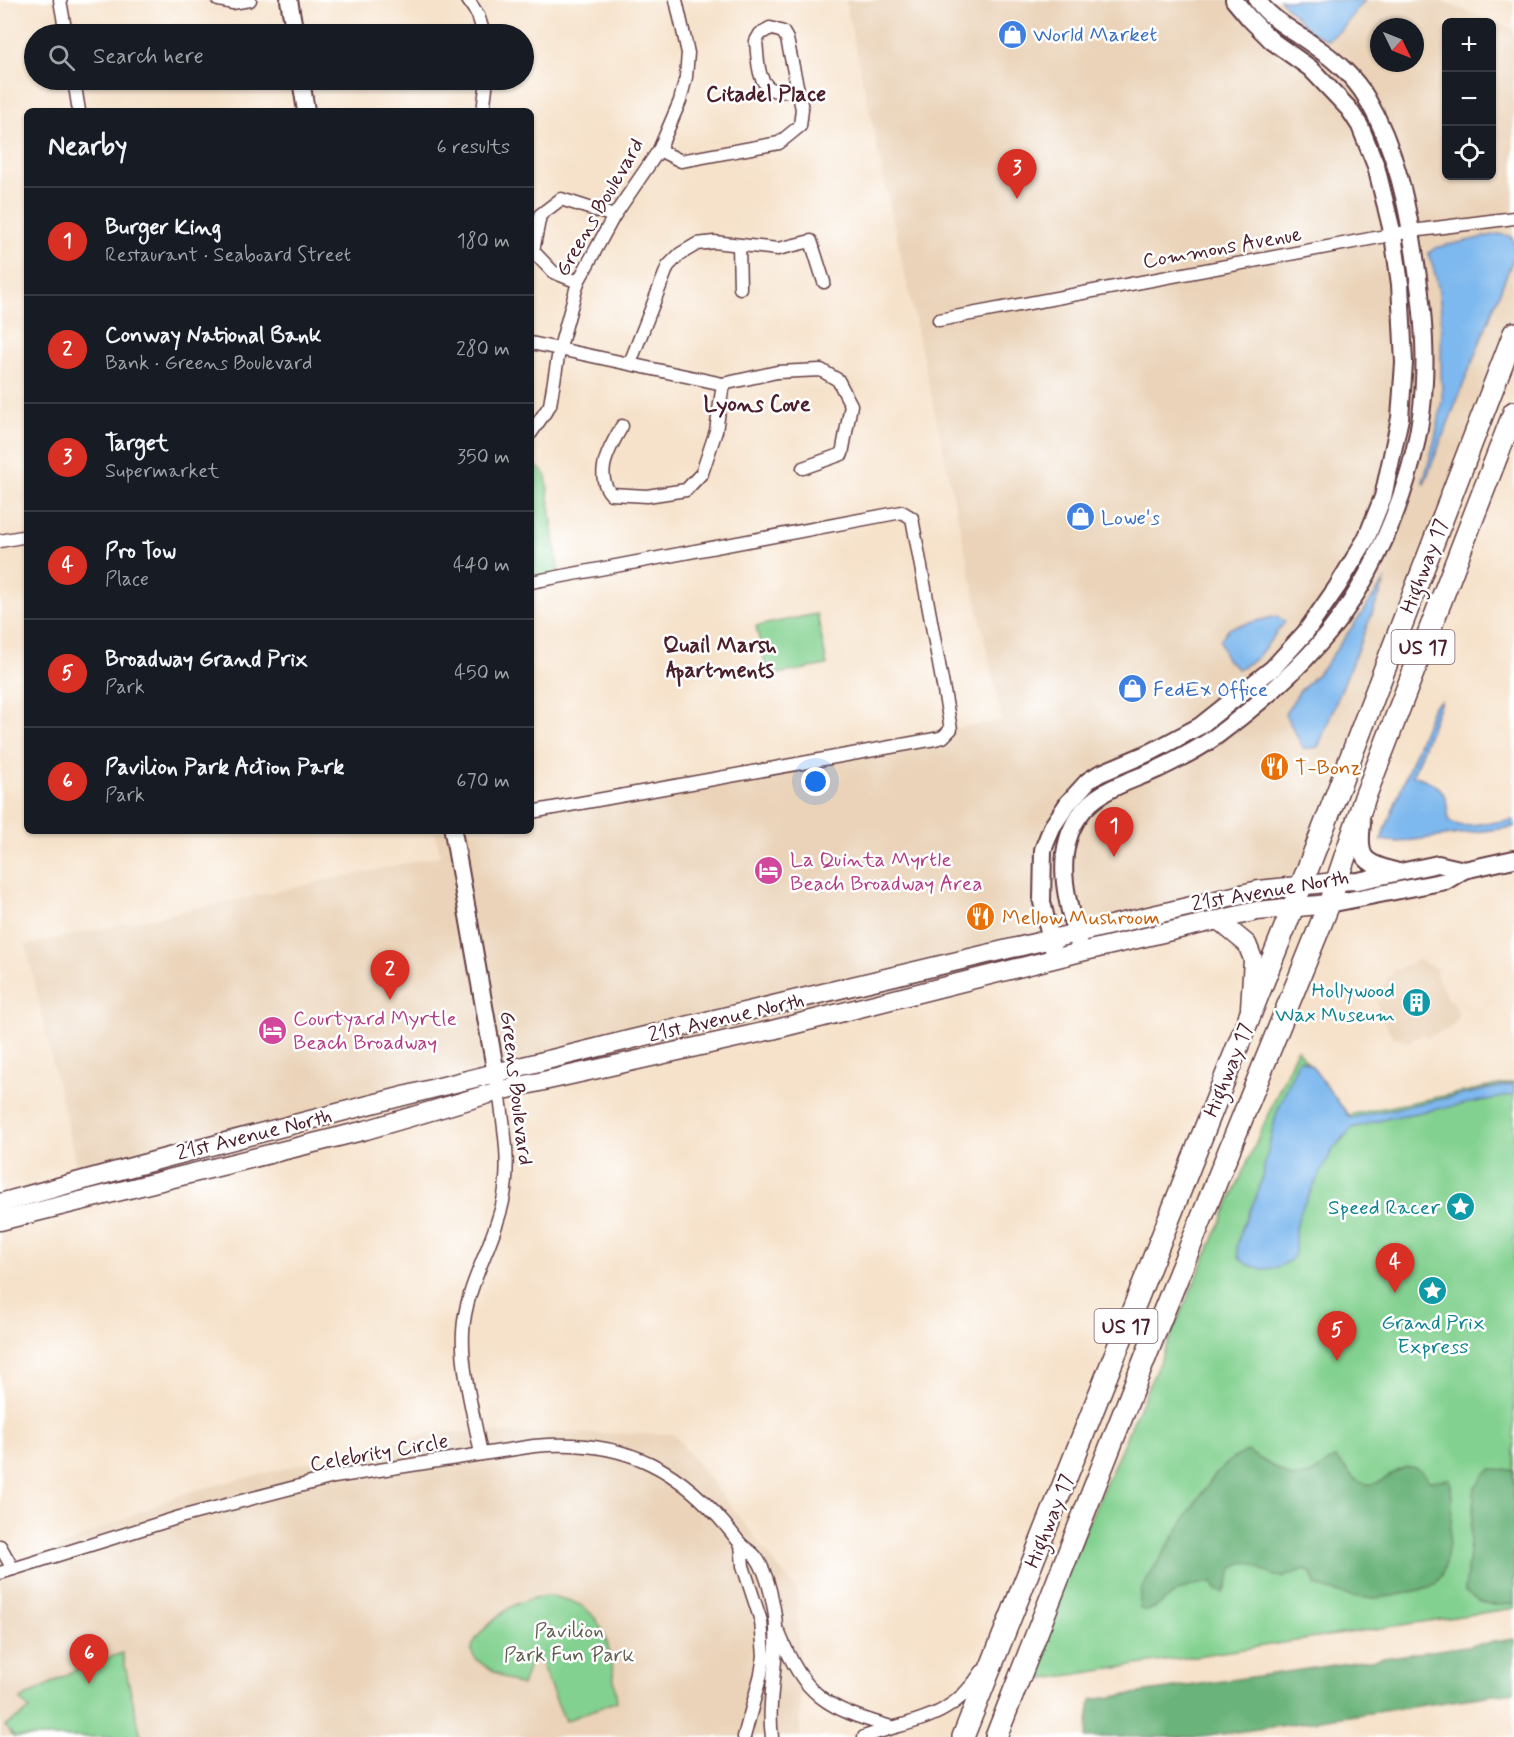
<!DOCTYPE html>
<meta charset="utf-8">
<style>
body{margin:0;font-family:Mynerve,sans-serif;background:#20242c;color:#f1f3f6}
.controls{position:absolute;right:18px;top:18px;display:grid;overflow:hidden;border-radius:9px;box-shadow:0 2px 4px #0004}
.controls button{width:54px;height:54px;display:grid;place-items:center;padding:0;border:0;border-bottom:2px solid #363941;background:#171b24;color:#f1f3f6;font:30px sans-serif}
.compass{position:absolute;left:1370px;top:18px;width:54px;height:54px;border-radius:50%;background:#171b24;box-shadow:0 2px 4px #0004;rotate:133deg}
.you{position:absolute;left:816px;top:782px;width:21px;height:21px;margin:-15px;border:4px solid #fff;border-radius:50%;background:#1a73e8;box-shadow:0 0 0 9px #1a73e833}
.badge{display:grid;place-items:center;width:39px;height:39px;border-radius:50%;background:#d93025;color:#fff;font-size:20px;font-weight:700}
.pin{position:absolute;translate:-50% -50px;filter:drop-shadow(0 2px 3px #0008)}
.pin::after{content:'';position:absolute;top:32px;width:21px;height:18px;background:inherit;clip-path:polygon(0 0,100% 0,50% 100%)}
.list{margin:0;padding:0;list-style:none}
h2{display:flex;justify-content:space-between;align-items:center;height:78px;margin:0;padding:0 24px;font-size:26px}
h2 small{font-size:20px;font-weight:400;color:#9ea1a6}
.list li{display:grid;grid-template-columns:39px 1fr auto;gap:18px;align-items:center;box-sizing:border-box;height:108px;padding:0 24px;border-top:2px solid #363941}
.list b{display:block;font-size:22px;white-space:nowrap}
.list p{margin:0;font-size:20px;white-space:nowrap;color:#9ea1a6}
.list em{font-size:20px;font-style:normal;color:#9ea1a6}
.icon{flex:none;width:33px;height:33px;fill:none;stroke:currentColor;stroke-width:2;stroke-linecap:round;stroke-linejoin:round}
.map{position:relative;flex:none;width:1514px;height:1737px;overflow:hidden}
.search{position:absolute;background:#171b24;box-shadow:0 2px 4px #0004;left:24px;top:24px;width:510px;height:66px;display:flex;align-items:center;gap:15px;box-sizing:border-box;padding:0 21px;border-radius:33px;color:#9ea1a6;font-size:22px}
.panel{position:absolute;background:#171b24;box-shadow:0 2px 4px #0004;left:24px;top:108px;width:510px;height:726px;border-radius:9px}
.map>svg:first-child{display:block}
</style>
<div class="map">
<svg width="1514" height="1737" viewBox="0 0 1514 1737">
<rect width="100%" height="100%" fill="#fff"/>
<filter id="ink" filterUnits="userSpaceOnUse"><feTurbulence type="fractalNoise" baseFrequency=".0167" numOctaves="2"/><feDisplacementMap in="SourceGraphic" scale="12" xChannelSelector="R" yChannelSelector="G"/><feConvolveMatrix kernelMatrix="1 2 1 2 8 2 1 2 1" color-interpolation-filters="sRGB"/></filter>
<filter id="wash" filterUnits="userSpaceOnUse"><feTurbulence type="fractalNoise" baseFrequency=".008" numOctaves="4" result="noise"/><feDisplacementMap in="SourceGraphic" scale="24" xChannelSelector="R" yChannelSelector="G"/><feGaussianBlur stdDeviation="1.35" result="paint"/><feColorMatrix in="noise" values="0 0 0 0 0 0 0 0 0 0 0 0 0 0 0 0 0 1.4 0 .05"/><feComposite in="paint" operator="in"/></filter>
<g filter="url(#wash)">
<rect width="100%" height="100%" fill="#f6e2ca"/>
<!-- built -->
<g fill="#ead3b8" fill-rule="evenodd">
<path d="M 845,0 L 1438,0 L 1514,29 L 1514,335 L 1301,886 L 91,1177 L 77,1170 L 26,945 L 440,856 L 435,831 L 531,831 L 531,809 L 1002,720 ZM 1446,22 L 1492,22 L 1492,176 L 1446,176 ZM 1379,27 L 1415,27 L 1415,63 L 1379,63 Z"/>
<path d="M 1418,960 L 1439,969 L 1436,973 L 1448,1001 L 1452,1000 L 1457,1009 L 1458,1016 L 1456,1022 L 1450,1028 L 1426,1038 L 1424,1034 L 1412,1039 L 1410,1043 L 1392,1036 L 1377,1009 L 1379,1008 L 1376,1002 L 1381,1001 L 1379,995 L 1382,988 L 1387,982 L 1387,978 L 1392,976 L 1391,972 Z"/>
<path d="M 434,1432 L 674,1434 L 798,1592 L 800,1737 L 0,1737 L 0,1573 L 184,1493 Z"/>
</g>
<!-- green -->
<g fill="#83d190" stroke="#66785e" stroke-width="1.5">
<path d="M 531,461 L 546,475 L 559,576 L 531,582 Z"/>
<path d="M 817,614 L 827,665 L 768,676 L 756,626 Z"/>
<path d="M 1297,1049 L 1348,1115 L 1514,1082 L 1514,1608 L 1018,1683 Z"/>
<path d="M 551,1596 C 563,1599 576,1601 586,1609 C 612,1629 612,1671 617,1701 L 565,1721 L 539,1659 L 530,1662 L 522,1686 C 511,1682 474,1663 472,1652 C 469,1638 506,1608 519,1603 C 529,1598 539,1597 551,1596 Z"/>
<path d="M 122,1653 L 141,1737 L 14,1737 L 5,1726 L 30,1710 L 20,1700 L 79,1668 Z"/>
</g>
<!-- forest -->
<g fill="#6ab37a" stroke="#5a6952" stroke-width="1.5">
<path d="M 1247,1451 L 1292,1478 L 1311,1475 L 1334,1458 C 1346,1464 1351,1482 1367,1484 C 1385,1487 1400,1458 1420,1470 C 1423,1472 1427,1478 1429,1481 L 1450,1479 C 1454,1500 1451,1568 1436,1583 C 1431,1588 1421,1589 1415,1591 C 1375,1602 1354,1600 1315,1585 L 1311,1573 L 1305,1569 C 1295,1573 1283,1579 1272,1575 C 1259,1570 1249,1554 1234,1568 C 1227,1575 1231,1584 1223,1593 L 1217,1590 L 1212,1582 C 1198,1584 1186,1586 1174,1594 C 1164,1600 1157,1609 1145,1611 L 1139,1607 L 1142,1587 L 1193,1506 L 1215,1475 L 1232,1459 Z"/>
<path d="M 1491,1469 L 1514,1470 L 1514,1604 C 1491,1606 1484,1607 1465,1592 L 1475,1487 L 1483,1476 Z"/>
<path d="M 1514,1639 L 1514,1692 L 1202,1737 L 1086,1737 L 1091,1700 Z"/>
</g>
<!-- water -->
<g fill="#7db8ee" stroke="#646c8c" stroke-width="1.5">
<path d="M 1280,0 L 1365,0 L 1342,29 L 1328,40 L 1310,31 Z"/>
<path d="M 1498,234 L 1510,236 L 1514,241 L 1514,256 L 1424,484 L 1423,481 C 1432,454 1438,428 1442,400 C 1443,391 1441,382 1441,372 C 1441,332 1445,292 1428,254 L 1435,248 L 1443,246 Z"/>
<path d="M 1386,579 L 1318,747 L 1304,749 L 1285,714 L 1299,692 L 1324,667 Z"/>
<path d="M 1277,616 L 1285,622 L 1256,659 L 1238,669 L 1226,659 L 1220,640 L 1229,628 Z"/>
<path d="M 1441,701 L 1413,775 C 1444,786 1446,790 1449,822 L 1462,826 L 1514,820 L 1514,827 L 1398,842 L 1381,840 L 1433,706 Z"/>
<path d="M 1299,1059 L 1311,1065 L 1350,1118 L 1514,1084 L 1514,1095 L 1390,1118 L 1352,1128 L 1333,1149 L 1302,1208 L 1295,1228 L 1295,1252 L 1293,1257 L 1288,1262 L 1275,1268 L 1262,1269 L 1246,1264 L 1239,1257 L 1237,1246 L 1242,1228 L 1259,1190 L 1276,1115 Z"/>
</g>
</g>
<g filter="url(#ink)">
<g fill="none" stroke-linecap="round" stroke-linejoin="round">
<defs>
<g id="minor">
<path d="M 60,0 L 66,34"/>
<path d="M 218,0 L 232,3 L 250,0"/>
<path d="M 468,0 L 478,15 L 484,34"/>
<path d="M 74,80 L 79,111"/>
<path d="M 483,111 L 487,80"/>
<path d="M 659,150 L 681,161 L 779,143 L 800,126 L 802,109 L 787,39 L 783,32 L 770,28 L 760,34 L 756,41 C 758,57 756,89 778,91 C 784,92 792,90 798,90"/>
<path d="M 739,245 L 740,288"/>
<path d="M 578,282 L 553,272 L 533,251 L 540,215 L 561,199 L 614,216"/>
<path d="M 939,320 L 1412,231 L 1514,218"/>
<path d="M 531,343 L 723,384 L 777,372 L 821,370 L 838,380 L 851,405 L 842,454 L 803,468"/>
<path d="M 630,363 L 668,266 L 680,254 L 697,244 L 714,242 L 778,249 L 811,241 L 824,282"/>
<path d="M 622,426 C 611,445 593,474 611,494 L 647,496 L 686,490 L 702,473 L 716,431 L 723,384"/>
<path d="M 531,433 L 550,405 L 559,351 L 578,282 L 614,216 L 659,150 L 680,101 L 686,77 L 688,53 L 676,0"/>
<path d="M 0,541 L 27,536"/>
<path d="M 531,582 L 902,512 L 912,518 L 951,729 L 943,737 L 935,739 L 531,812"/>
<path d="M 481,1454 C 474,1416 461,1371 463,1332 C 465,1286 494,1245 503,1201 C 511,1164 504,1128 499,1091"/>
<path d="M 741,1544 L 743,1566 L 761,1621 L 764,1656 L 761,1674 L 744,1737"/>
<path d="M 0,1546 L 13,1569"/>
<path d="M 0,1573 L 180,1517 L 334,1477 L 534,1446 C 626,1438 684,1469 739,1542 C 744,1548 751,1551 756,1557 C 766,1571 771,1592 774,1609 C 782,1652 766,1695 772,1737"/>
<path d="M 779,1633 C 805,1697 826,1708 891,1727"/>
<path d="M 864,1737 C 913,1719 951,1721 982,1671"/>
</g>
<g id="tertiary">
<path d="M 289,0 L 295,34"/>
<path d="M 301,80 L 306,111"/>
<path d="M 1362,823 C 1358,857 1362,863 1395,871"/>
<path d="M 453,831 L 499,1091"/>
<path d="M 1335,882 L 1358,881 L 1438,864 L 1464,870"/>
<path d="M 1329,904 L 1446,881 L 1464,870 L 1514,859"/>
<path d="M 1081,952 C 1069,908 1051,857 1079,816 C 1097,789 1129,782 1158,769 C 1179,759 1201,748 1219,734 C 1255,707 1290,677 1319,644 C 1377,579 1421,468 1424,381 C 1426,342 1422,303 1416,264 C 1408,206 1396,148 1366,97 C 1355,78 1334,59 1316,47 C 1296,32 1272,21 1257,0"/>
<path d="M 1055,958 L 1042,902 L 1043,850 L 1052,827 L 1068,803 L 1088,781 L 1099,774 L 1153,751 L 1200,726 L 1273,668 L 1305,633 L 1337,587 L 1366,539 L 1383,497 L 1400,418 L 1404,363 L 1400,284 L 1393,235 L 1376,166 L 1360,126 L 1349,109 L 1310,68 L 1272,41 L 1249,18 L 1234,0"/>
</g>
<g id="secondary">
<path d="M 1218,920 L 1247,944 L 1253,959 L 1250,1008"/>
<path d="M 0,1203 C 417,1087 838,989 1259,890 L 1335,882"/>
<path d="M 0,1221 L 366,1130 L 499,1091 L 772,1030 L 1081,952 L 1257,911 L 1329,904"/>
</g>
<g id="trunk">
<path d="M 963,1737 L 1293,907 L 1514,333"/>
<path d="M 996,1737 L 1153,1338 L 1329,904 L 1365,797 L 1514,412"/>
</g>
</defs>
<!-- minor casing -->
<use href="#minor" stroke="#643c43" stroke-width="15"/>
<!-- tertiary casing -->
<use href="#tertiary" stroke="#643c43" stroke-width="20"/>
<!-- secondary casing -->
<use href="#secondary" stroke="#643c43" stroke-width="21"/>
<!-- trunk casing -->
<use href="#trunk" stroke="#643c43" stroke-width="24"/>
<!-- minor -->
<use href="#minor" stroke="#fff" stroke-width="12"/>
<!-- tertiary -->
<use href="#tertiary" stroke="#fff" stroke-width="16"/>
<!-- secondary -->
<use href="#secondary" stroke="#fff" stroke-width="18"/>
<!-- trunk -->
<use href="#trunk" stroke="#fff" stroke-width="21"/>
</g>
</g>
<!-- icons -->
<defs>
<symbol id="shop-disc" viewBox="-11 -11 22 22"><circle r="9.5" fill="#3f7fe0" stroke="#fff"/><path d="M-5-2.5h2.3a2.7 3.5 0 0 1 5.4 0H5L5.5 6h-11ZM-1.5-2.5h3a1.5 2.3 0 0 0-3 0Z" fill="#fff"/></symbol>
<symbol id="restaurant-disc" viewBox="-11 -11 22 22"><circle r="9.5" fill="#e8710a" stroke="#fff"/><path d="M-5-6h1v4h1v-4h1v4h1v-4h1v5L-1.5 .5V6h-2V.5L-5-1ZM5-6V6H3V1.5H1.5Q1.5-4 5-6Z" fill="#fff"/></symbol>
<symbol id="hotel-disc" viewBox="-11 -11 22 22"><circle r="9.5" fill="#d1479c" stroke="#fff"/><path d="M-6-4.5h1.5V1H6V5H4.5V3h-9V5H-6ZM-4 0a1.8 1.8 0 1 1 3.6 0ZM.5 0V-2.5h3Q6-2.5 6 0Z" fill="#fff"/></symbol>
<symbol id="building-disc" viewBox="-11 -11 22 22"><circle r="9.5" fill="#0f9aa8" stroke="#fff"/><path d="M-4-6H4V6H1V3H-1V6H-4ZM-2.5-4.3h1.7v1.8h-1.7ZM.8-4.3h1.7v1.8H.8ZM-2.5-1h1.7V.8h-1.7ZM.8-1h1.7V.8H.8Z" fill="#fff"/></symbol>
<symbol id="sight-disc" viewBox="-11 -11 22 22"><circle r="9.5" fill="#0f9aa8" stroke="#fff"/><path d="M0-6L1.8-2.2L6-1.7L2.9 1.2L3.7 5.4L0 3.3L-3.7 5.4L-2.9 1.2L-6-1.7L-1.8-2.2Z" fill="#fff"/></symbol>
</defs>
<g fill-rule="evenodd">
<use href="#shop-disc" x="996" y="18" width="33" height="33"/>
<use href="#shop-disc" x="1064" y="500" width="33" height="33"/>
<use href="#shop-disc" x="1116" y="672" width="33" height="33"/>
<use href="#restaurant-disc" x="1258" y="750" width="33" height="33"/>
<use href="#hotel-disc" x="752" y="854" width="33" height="33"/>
<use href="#restaurant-disc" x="964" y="900" width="33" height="33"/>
<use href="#building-disc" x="1400" y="986" width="33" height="33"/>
<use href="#hotel-disc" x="256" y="1014" width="33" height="33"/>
<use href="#sight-disc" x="1444" y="1190" width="33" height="33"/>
<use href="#sight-disc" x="1416" y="1274" width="33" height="33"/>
</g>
<g text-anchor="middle" stroke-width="5" stroke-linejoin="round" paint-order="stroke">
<!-- shield labels -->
<g fill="#fff" stroke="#80626b" stroke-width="1.5">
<rect x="1391.5" y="630" width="63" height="34" rx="4.5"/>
<rect x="1094.5" y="1309" width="63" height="34" rx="4.5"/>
</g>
<g font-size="20" font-weight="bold" fill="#4a1f2b">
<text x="1423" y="654">US 17</text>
<text x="1126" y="1333">US 17</text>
</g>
<!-- shop labels -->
<g font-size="21" fill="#366cbe" stroke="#fff" text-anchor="start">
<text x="1033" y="41">World Market</text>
<text x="1101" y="524">Lowe's</text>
<text x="1153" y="696">FedEx Office</text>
</g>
<!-- street labels -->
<g font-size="21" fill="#4a1f2b" stroke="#fff">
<text transform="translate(599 207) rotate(-60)" y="7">Greens Boulevard</text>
<text transform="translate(1222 247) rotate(-10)" y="7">Commons Avenue</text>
<text transform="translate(1424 566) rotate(-69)" y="7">Highway 17</text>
<text transform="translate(1270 890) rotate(-10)" y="7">21st Avenue North</text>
<text transform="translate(726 1017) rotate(-13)" y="7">21st Avenue North</text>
<text transform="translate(1228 1070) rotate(-68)" y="7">Highway 17</text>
<text transform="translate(517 1088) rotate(83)" y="7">Greens Boulevard</text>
<text transform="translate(254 1134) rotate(-14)" y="7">21st Avenue North</text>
<text transform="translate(379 1452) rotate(-10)" y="7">Celebrity Circle</text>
<text transform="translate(1049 1521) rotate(-68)" y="7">Highway 17</text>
</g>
<!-- food labels -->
<g font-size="21" fill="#c56008" stroke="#fff" text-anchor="start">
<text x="1295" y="774">T-Bonz</text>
<text x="1002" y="924">Mellow Mushroom</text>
</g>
<!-- hotel labels -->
<g font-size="21" fill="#b23c85" stroke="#fff" text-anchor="start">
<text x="790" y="866">La Quinta Myrtle<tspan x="790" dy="24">Beach Broadway Area</tspan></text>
<text x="293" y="1025">Courtyard Myrtle<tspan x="293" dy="24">Beach Broadway</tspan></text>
</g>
<!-- culture labels -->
<g font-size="21" fill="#0d838f" stroke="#fff" text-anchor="end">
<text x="1395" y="997">Hollywood<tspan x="1395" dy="24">Wax Museum</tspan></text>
<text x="1440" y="1214">Speed Racer</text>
<text x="1433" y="1329" text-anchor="middle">Grand Prix<tspan x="1433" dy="24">Express</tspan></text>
</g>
<!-- park labels -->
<g font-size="21" fill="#5e5d4e" stroke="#fff">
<text x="569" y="1637">Pavilion<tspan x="569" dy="24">Park Fun Park</tspan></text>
</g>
<!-- neighbourhood labels -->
<g font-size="22" font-weight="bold" fill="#4a1f2b" stroke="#fff">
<text x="766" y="101">Citadel Place</text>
<text x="757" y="411">Lyons Cove</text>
<text x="720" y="652">Quail Marsh<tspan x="720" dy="25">Apartments</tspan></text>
</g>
</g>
</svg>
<div class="controls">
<button>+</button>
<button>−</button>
<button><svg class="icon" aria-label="locate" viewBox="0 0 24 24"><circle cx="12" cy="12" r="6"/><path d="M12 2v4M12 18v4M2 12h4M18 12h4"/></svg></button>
</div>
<svg class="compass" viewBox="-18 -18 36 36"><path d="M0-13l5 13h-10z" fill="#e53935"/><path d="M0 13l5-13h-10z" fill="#9ea1a6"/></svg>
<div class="you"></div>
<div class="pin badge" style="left:1114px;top:857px">1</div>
<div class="pin badge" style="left:390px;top:1000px">2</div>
<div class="pin badge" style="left:1017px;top:199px">3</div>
<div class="pin badge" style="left:1395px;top:1293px">4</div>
<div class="pin badge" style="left:1337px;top:1361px">5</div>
<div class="pin badge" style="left:89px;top:1684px">6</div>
<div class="search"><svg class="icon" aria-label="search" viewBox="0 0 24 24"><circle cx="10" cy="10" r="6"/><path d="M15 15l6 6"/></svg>Search here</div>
<section class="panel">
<h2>Nearby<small>6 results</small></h2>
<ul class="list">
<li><span class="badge">1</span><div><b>Burger King</b><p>Restaurant · Seaboard Street</p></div><em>180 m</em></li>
<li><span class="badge">2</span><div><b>Conway National Bank</b><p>Bank · Greens Boulevard</p></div><em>280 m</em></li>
<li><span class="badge">3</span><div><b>Target</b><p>Supermarket</p></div><em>350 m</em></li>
<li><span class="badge">4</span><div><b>Pro Tow</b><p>Place</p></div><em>440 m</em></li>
<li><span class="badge">5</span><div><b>Broadway Grand Prix</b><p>Park</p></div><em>450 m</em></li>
<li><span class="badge">6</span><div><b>Pavilion Park Action Park</b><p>Park</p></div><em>670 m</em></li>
</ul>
</section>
</div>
